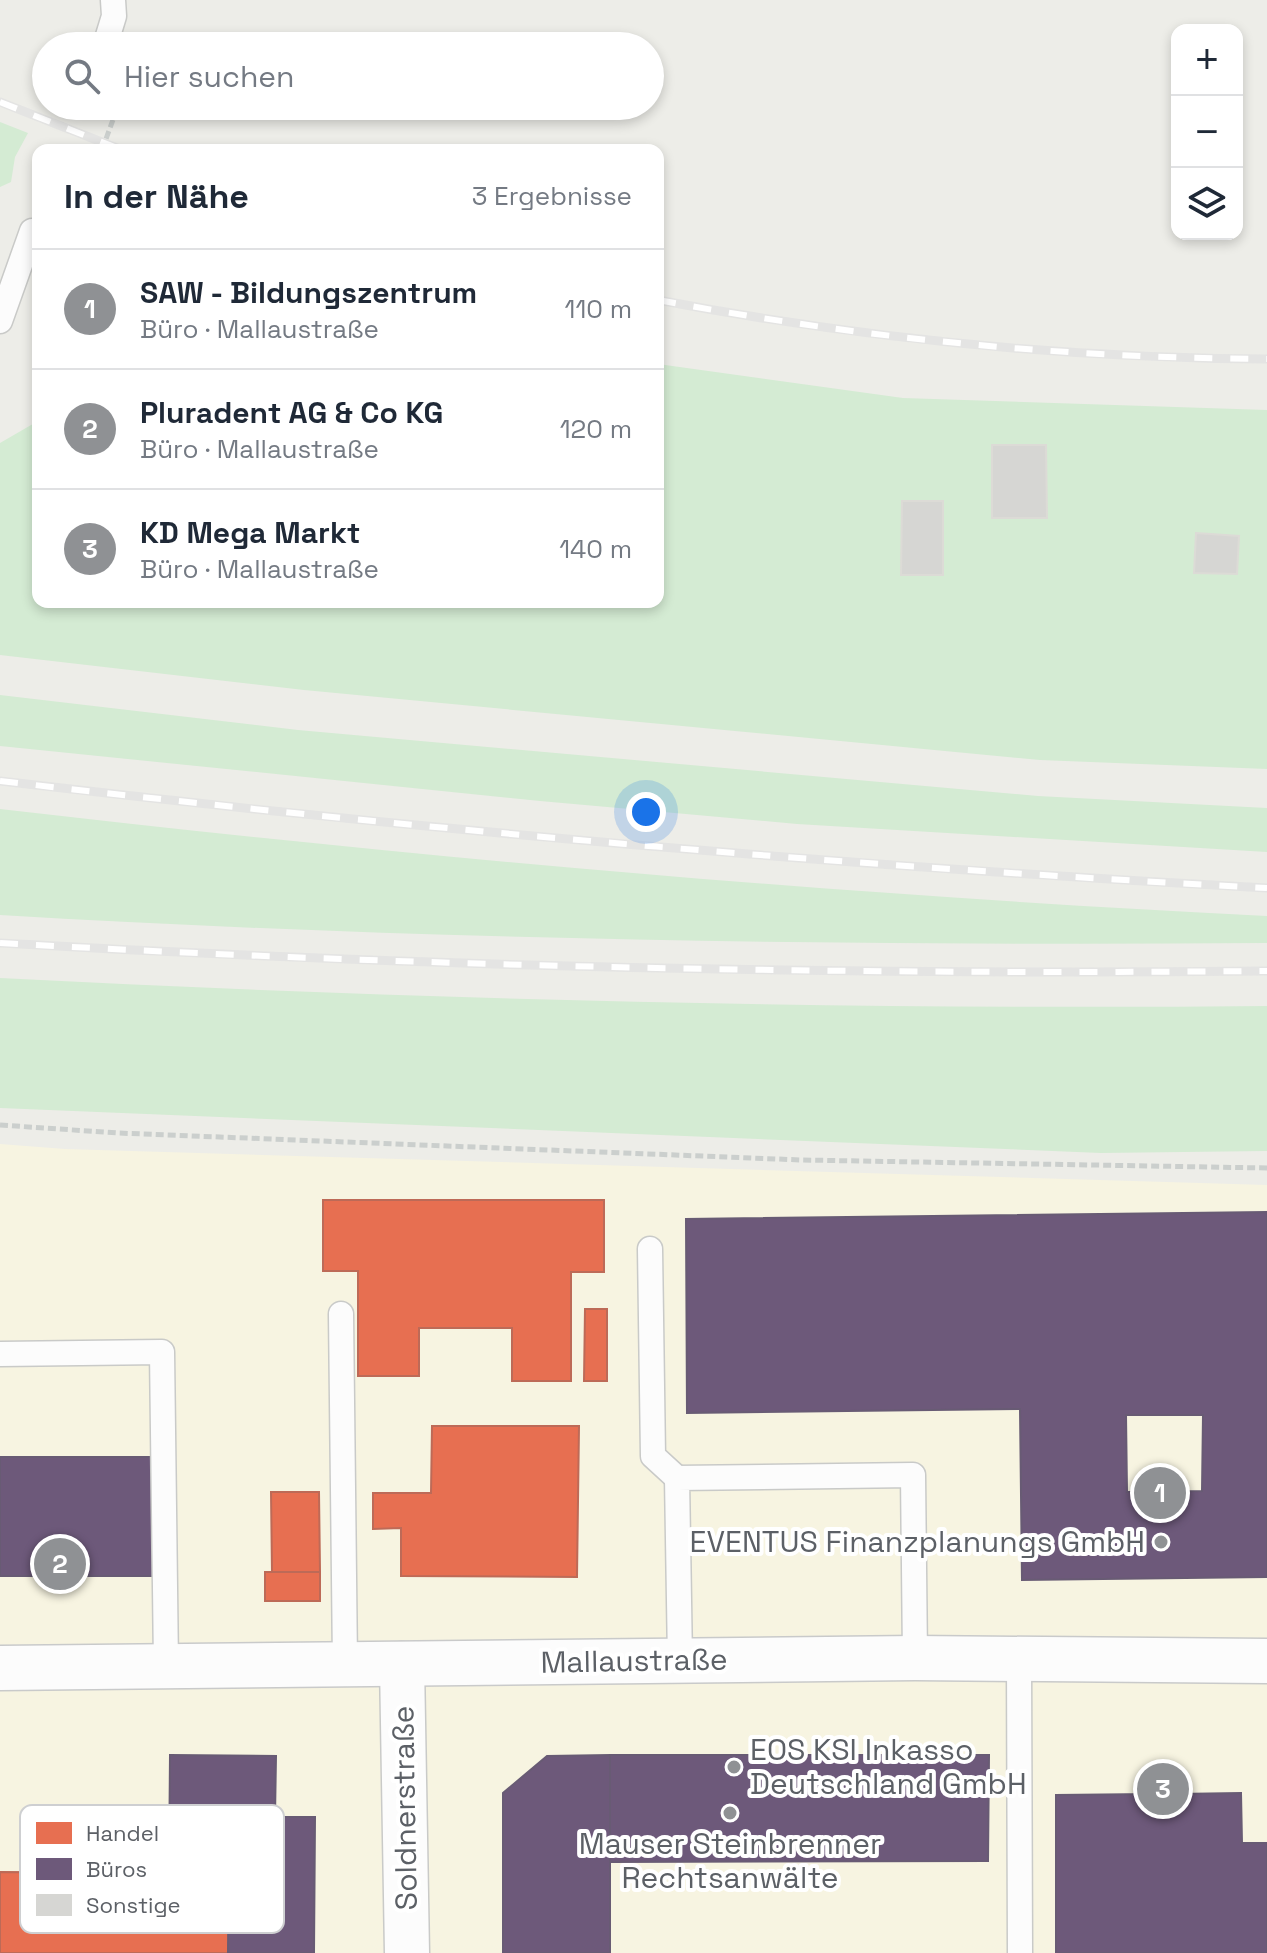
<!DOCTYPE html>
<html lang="de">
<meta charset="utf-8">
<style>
body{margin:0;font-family:"Space Grotesk",sans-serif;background:#f6f6f7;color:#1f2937}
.controls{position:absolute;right:24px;top:24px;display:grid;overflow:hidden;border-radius:16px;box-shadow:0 4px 12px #0003}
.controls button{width:72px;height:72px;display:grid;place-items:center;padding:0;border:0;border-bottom:2px solid #e0e1e3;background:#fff;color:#1f2937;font:40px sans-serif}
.you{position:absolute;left:646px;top:812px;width:28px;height:28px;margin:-20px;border:6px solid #fff;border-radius:50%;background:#1a73e8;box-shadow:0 0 0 12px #1a73e833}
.badge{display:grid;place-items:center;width:52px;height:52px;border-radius:50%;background:#8f9194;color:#fff;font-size:26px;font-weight:700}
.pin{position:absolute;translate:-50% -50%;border:4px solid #fff;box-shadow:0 2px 8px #0006}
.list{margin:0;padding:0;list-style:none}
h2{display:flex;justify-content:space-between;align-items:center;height:104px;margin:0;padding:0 32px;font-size:34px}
h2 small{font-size:26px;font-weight:400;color:#747a83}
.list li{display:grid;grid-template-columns:52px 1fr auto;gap:24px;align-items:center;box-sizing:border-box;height:120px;padding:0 32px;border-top:2px solid #e0e1e3}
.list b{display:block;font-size:30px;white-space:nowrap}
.list p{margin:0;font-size:26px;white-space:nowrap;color:#747a83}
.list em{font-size:26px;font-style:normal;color:#747a83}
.icon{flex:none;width:44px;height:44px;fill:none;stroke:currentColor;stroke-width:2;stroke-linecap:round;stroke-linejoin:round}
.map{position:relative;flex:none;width:1267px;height:1953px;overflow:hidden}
.search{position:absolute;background:#fff;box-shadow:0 4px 12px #0003;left:32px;top:32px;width:632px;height:88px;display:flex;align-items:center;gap:20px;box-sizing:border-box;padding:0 28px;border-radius:44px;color:#747a83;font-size:30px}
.panel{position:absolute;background:#fff;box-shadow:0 4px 12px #0003;left:32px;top:144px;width:632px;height:464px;border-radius:16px}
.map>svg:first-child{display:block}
</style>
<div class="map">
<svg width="1267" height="1953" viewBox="0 0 1267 1953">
<rect width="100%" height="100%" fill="#edede8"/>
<!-- commercial -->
<path fill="#f7f4e1" d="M 0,1144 L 65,1149 L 1267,1185 L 1267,1953 L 0,1953 Z"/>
<!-- green -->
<g fill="#d4ebd3">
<path d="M 0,122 L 28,133 L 15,157 L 11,182 L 0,187 Z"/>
<path d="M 658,364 L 903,398 L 1267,410 L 1267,769 L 1040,760 L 304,690 L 0,655 L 0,443 L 38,421 L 38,602 L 658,602 Z"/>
<path d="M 0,695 L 298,730 L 1038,796 L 1267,808 L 1267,852 L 797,824 L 540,801 L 0,746 Z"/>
<path d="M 0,809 C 421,858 844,895 1267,916 L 1267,943 C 845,946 422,940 0,915 Z"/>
<path d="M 0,978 C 422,1000 844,1010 1267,1006 L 1267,1151 L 1101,1153 L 0,1108 Z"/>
</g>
<!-- shops -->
<g fill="#e76f51" stroke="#bd6a57" stroke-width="2">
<path d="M 323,1200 L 604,1200 L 604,1272 L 571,1272 L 571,1381 L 512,1381 L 512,1328 L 419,1328 L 419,1376 L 358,1376 L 358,1271 L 323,1271 Z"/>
<path d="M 585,1309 L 607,1309 L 607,1381 L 584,1381 Z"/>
<path d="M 432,1426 L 579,1426 L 577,1577 L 401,1576 L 401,1528 L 373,1529 L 373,1493 L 431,1493 Z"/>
<path d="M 271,1492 L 319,1492 L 320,1572 L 272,1572 Z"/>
<rect x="265" y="1572" width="55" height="29"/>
<path d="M 0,1872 L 229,1873 L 228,1953 L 0,1953 Z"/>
</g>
<!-- offices -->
<g fill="#6d597a" stroke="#685b74" stroke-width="2" fill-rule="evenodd">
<path d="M 1267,1212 L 1267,1577 L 1022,1580 L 1020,1409 L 687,1413 L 686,1219 ZM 1126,1415 L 1203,1415 L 1202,1491 L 1127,1492 Z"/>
<rect x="0" y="1457" width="154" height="119"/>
<path d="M 170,1755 L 276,1756 L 275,1817 L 315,1817 L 314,1953 L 228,1953 L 229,1873 L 169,1873 Z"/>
<path d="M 610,1755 L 610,1953 L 503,1953 L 503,1793 L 547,1756 Z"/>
<path d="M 610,1755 L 989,1755 L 988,1861 L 610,1862 Z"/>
<path d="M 1151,1776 L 1176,1776 L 1176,1794 L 1241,1793 L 1242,1843 L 1267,1843 L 1267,1953 L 1056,1953 L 1056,1795 L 1151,1794 Z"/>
</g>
<!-- building -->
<g fill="#d6d6d3" stroke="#dcdbd6" stroke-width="2">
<path d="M 992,445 L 1046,445 L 1047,518 L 992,518 Z"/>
<path d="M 902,501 L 943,501 L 943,575 L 901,575 Z"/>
<path d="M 1196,533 L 1239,536 L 1237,574 L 1194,573 Z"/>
</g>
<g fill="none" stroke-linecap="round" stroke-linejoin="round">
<defs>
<g id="lane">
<path d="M 107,39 L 114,16 L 113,0"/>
<path d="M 0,321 L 32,231"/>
<path d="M 650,1249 L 653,1456 L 677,1478"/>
<path d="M 341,1314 L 345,1664"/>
<path d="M 0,1354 L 162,1352 L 166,1666"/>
<path d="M 1019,1660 L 1020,1953"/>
<path d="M 680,1661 L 677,1478 L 913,1475 L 915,1658"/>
</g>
<path id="street" d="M 402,1664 L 407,1953"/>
<path id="secondary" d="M 0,1668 L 915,1658 L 1267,1661"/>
</defs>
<!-- lane casing -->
<use href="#lane" stroke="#c9cac8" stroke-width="27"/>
<!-- street casing -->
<use href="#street" stroke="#c9cac8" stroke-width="47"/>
<!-- secondary casing -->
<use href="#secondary" stroke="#c9caca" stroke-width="47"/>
<!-- path -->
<g stroke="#cbcfcd" stroke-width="5" stroke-dasharray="8 4" stroke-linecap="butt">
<path d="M 102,150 L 118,106"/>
<path d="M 0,1125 L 118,1133 L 802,1160 L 1267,1168"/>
</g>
<!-- lane -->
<use href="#lane" stroke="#fcfcfc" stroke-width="24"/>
<!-- street -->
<use href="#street" stroke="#fcfcfc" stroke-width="44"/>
<!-- secondary -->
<use href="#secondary" stroke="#fcfcfc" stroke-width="44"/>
<defs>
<g id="rail">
<path d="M 0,102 L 122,150"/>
<path d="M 658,300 C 859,338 1062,358 1267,359"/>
<path d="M 0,781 C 421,830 844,866 1267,888"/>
<path d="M 0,943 C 422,967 845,975 1267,971"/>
</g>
</defs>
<!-- rail casing -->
<use href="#rail" stroke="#e4e4e3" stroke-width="9"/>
<!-- rail -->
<use href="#rail" stroke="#fff" stroke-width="6" stroke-dasharray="18" stroke-linecap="butt"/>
</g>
<!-- markers -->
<g fill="#8f9194" stroke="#fff" stroke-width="3">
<circle cx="1161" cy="1542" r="8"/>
<circle cx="734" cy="1767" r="8"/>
<circle cx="730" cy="1813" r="8"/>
</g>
<g text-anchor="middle" stroke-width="8" stroke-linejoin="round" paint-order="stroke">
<!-- poi labels -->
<g font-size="30" fill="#5c6066" stroke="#fff" text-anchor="end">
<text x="1145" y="1552">EVENTUS Finanzplanungs GmbH</text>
<text x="750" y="1760" text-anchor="start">EOS KSI Inkasso<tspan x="750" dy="34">Deutschland GmbH</tspan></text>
<text x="730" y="1854" text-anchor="middle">Mauser Steinbrenner<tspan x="730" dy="34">Rechtsanwälte</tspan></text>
</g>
<!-- street labels -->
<g font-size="30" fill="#5c6066" stroke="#fff">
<text transform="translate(634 1661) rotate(-1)" y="10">Mallaustraße</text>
<text transform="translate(405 1808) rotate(-91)" y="10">Soldnerstraße</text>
</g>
</g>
<!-- legend -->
<rect x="20" y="1805" width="264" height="128" rx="12" fill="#fff" stroke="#cecfd1" stroke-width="2"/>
<rect x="36" y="1822" width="36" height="22" fill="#e76f51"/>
<rect x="36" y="1858" width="36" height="22" fill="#6d597a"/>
<rect x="36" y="1894" width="36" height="22" fill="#d6d6d3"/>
<g font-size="22" fill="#5c6066">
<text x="86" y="1841">Handel</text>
<text x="86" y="1877">Büros</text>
<text x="86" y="1913">Sonstige</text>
</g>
</svg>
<div class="controls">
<button>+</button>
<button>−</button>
<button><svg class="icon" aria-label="layers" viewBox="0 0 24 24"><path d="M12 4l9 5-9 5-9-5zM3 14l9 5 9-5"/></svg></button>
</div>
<div class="you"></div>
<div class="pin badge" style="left:1160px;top:1493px">1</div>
<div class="pin badge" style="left:60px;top:1564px">2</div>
<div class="pin badge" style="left:1163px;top:1789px">3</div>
<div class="search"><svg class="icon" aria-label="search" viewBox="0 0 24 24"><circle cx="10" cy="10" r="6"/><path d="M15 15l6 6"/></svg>Hier suchen</div>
<section class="panel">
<h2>In der Nähe<small>3 Ergebnisse</small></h2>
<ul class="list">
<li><span class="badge">1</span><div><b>SAW - Bildungszentrum</b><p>Büro · Mallaustraße</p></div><em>110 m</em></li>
<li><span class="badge">2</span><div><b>Pluradent AG &amp; Co KG</b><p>Büro · Mallaustraße</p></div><em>120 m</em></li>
<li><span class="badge">3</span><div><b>KD Mega Markt</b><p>Büro · Mallaustraße</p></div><em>140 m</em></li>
</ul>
</section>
</div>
